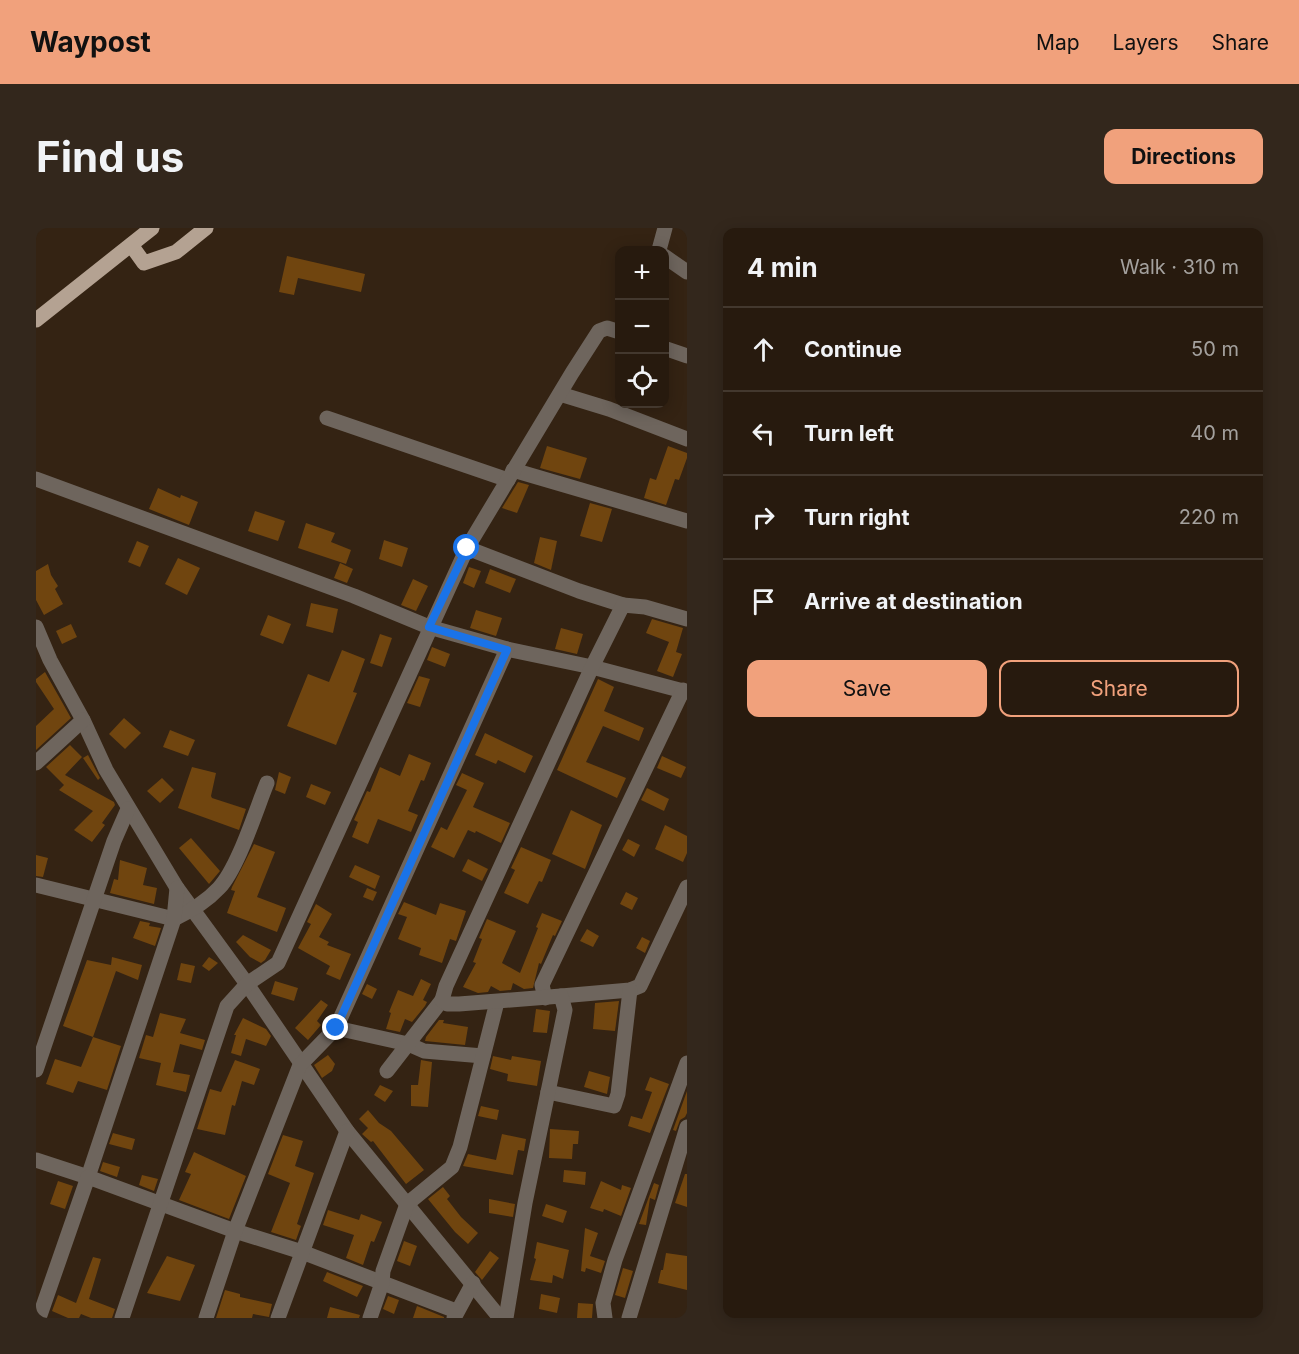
<!DOCTYPE html>
<meta charset="utf-8">
<style>
body{margin:0;font-family:Inter,sans-serif;background:#33271c;color:#f1f3f6}
.controls{position:absolute;right:18px;top:18px;display:grid;overflow:hidden;border-radius:12px;box-shadow:0 3px 15px #0003}
.controls button{width:54px;height:54px;display:grid;place-items:center;padding:0;border:0;border-bottom:2px solid #43382e;background:#271a0e;color:#f1f3f6;font:30px sans-serif}
.stop{position:absolute;width:18px;height:18px;margin:-14px;border:4px solid #1a73e8;border-radius:50%;background:#fff}
.stop.end{background:#1a73e8;border-color:#fff;box-shadow:0 2px 6px #0008}
.list{margin:0;padding:0;list-style:none}
h2{display:flex;justify-content:space-between;align-items:center;height:78px;margin:0;padding:0 24px;font-size:26px}
h2 small{font-size:20px;font-weight:400;color:#a4a19e}
.list li{display:grid;grid-template-columns:39px 1fr auto;gap:18px;align-items:center;box-sizing:border-box;height:84px;padding:0 24px;border-top:2px solid #43382e}
.list b{display:block;font-size:22px;white-space:nowrap}
.list em{font-size:20px;font-style:normal;color:#a4a19e}
.actions{display:flex;gap:12px;padding:18px 24px}
.actions a{flex:1;padding:14px 0;border:2px solid #f1a17c;border-radius:12px;text-align:center;font-size:21px;color:#f1a17c}
.actions .main{background:#f1a17c;color:#111}
.icon{flex:none;width:33px;height:33px;fill:none;stroke:currentColor;stroke-width:2;stroke-linecap:round;stroke-linejoin:round}
.map{position:relative;flex:none;width:651px;height:1090px;overflow:hidden;border-radius:12px}
header{display:flex;align-items:center;gap:36px;box-sizing:border-box;height:84px;padding:0 30px;background:#f1a17c;color:#111}
header strong{font-size:28px}
nav{display:flex;gap:33px;margin-inline-start:auto;font-size:21px}
.intro{display:flex;align-items:center;justify-content:space-between;box-sizing:border-box;height:144px;padding:0 36px}
h1{margin:0;font-size:42px}
.button{padding:15px 27px;border-radius:12px;background:#f1a17c;color:#111;font-size:21px;font-weight:700}
main{display:flex;gap:36px;padding:0 36px}
aside{flex:1;background:#271a0e;border-radius:12px;box-shadow:0 3px 15px #0003}
.map>svg:first-child{display:block}
</style>
<header>
<strong>Waypost</strong>
<nav><a>Map</a><a>Layers</a><a>Share</a></nav>
</header>
<div class="intro"><h1>Find us</h1><a class="button">Directions</a></div>
<main>
<div class="map">
<svg width="651" height="1090" viewBox="0 0 651 1090">
<rect width="100%" height="100%" fill="#342313"/>
<!-- building -->
<g fill="#70450f">
<path d="M 251,28 L 329,46 L 325,64 L 262,50 L 258,67 L 243,64 Z"/>
<path d="M 511,218 L 551,230 L 544,251 L 504,240 Z"/>
<path d="M 632,218 L 651,225 L 651,230 L 643,252 L 639,251 L 630,277 L 608,270 L 614,250 L 620,252 Z"/>
<path d="M 482,254 L 493,257 L 481,285 L 466,280 Z"/>
<path d="M 122,260 L 144,270 L 145,267 L 162,274 L 153,297 L 113,281 Z"/>
<path d="M 554,275 L 576,281 L 566,314 L 544,308 Z"/>
<path d="M 219,283 L 249,293 L 242,313 L 212,303 Z"/>
<path d="M 270,295 L 299,305 L 295,314 L 315,322 L 310,336 L 262,320 Z"/>
<path d="M 504,309 L 521,313 L 515,342 L 498,335 Z"/>
<path d="M 348,312 L 372,320 L 366,339 L 343,331 Z"/>
<path d="M 101,313 L 113,318 L 104,339 L 92,334 Z"/>
<path d="M 142,330 L 164,340 L 151,367 L 129,356 Z"/>
<path d="M 304,335 L 317,341 L 311,355 L 298,350 Z"/>
<path d="M 12,336 L 15,347 L 22,358 L 19,361 L 27,376 L 8,387 L 0,372 L 0,343 Z"/>
<path d="M 433,339 L 445,343 L 438,360 L 427,355 Z"/>
<path d="M 454,341 L 480,351 L 474,365 L 449,355 Z"/>
<path d="M 377,351 L 392,358 L 380,383 L 365,377 Z"/>
<path d="M 275,375 L 302,381 L 297,405 L 270,398 Z"/>
<path d="M 440,382 L 466,390 L 460,408 L 434,400 Z"/>
<path d="M 232,387 L 255,396 L 247,416 L 224,407 Z"/>
<path d="M 616,391 L 647,400 L 640,424 L 646,426 L 637,449 L 621,443 L 633,414 L 610,405 Z"/>
<path d="M 35,396 L 41,409 L 26,416 L 20,403 Z"/>
<path d="M 525,400 L 547,406 L 541,426 L 519,421 Z"/>
<path d="M 344,406 L 356,410 L 346,439 L 334,435 Z"/>
<path d="M 396,419 L 414,426 L 409,439 L 391,432 Z"/>
<path d="M 306,422 L 329,431 L 317,464 L 321,465 L 300,517 L 251,498 L 272,446 L 293,454 Z"/>
<path d="M 9,444 L 35,490 L 0,522 L 0,498 L 18,481 L 0,454 L 0,451 Z"/>
<path d="M 383,448 L 394,451 L 384,479 L 371,475 Z"/>
<path d="M 562,451 L 578,459 L 568,483 L 608,500 L 603,513 L 567,498 L 550,534 L 590,550 L 581,570 L 521,542 Z"/>
<path d="M 88,490 L 105,505 L 89,521 L 73,506 Z"/>
<path d="M 134,502 L 159,512 L 152,528 L 127,519 Z"/>
<path d="M 449,505 L 497,528 L 489,545 L 462,532 L 460,536 L 439,527 Z"/>
<path d="M 34,517 L 46,529 L 29,547 L 78,574 L 79,577 L 66,595 L 69,597 L 56,614 L 38,602 L 57,583 L 23,562 L 28,557 L 10,539 Z"/>
<path d="M 373,526 L 395,535 L 388,553 L 385,552 L 372,583 L 382,587 L 375,604 L 342,591 L 332,616 L 316,609 L 322,594 L 318,592 L 331,563 L 334,564 L 344,539 L 364,548 Z"/>
<path d="M 52,527 L 64,550 L 62,552 L 47,530 Z"/>
<path d="M 626,528 L 650,539 L 645,550 L 621,540 Z"/>
<path d="M 156,539 L 180,545 L 175,568 L 176,570 L 210,581 L 203,602 L 142,580 Z"/>
<path d="M 243,544 L 255,549 L 249,566 L 239,562 Z"/>
<path d="M 426,545 L 448,555 L 437,579 L 474,595 L 465,615 L 440,603 L 439,605 L 432,602 L 418,630 L 395,619 L 405,599 L 411,602 L 431,562 L 420,557 Z"/>
<path d="M 126,550 L 138,562 L 124,575 L 111,563 Z"/>
<path d="M 275,556 L 295,564 L 289,577 L 270,569 Z"/>
<path d="M 611,560 L 633,571 L 628,583 L 605,572 Z"/>
<path d="M 535,582 L 566,597 L 549,641 L 516,626 Z"/>
<path d="M 629,597 L 651,608 L 651,625 L 647,634 L 619,621 Z"/>
<path d="M 155,610 L 184,643 L 173,656 L 143,620 Z"/>
<path d="M 592,611 L 604,617 L 598,629 L 586,622 Z"/>
<path d="M 218,616 L 239,624 L 221,669 L 250,680 L 241,704 L 191,685 L 199,663 L 195,662 L 196,659 Z"/>
<path d="M 485,619 L 515,632 L 506,654 L 503,653 L 492,676 L 468,665 L 479,642 L 475,640 Z"/>
<path d="M 0,627 L 12,630 L 7,649 L 0,648 Z"/>
<path d="M 432,631 L 452,641 L 446,653 L 426,643 Z"/>
<path d="M 84,632 L 111,640 L 107,657 L 121,660 L 118,676 L 74,665 L 78,651 L 82,652 Z"/>
<path d="M 319,637 L 344,648 L 339,661 L 313,649 Z"/>
<path d="M 331,660 L 341,664 L 337,673 L 327,669 Z"/>
<path d="M 590,664 L 602,670 L 596,682 L 584,676 Z"/>
<path d="M 368,674 L 400,687 L 404,675 L 430,683 L 420,713 L 414,711 L 406,735 L 383,727 L 385,720 L 362,711 L 371,689 L 362,686 Z"/>
<path d="M 280,676 L 296,686 L 283,709 L 293,714 L 291,717 L 315,726 L 304,752 L 290,746 L 294,738 L 262,720 L 275,696 L 271,694 Z"/>
<path d="M 506,685 L 526,693 L 519,708 L 517,707 L 505,736 L 503,735 L 497,760 L 488,761 L 477,755 L 475,762 L 464,763 L 455,758 L 452,764 L 442,765 L 427,759 L 440,735 L 437,734 L 446,711 L 443,710 L 451,691 L 480,703 L 466,735 L 484,745 L 502,700 L 500,699 Z"/>
<path d="M 104,693 L 114,695 L 113,698 L 125,700 L 119,718 L 97,710 Z"/>
<path d="M 551,701 L 563,708 L 557,719 L 544,713 Z"/>
<path d="M 207,707 L 235,722 L 229,732 L 225,735 L 214,729 L 200,714 Z"/>
<path d="M 606,709 L 614,713 L 609,725 L 600,720 Z"/>
<path d="M 76,729 L 106,737 L 102,752 L 80,743 L 57,809 L 27,798 L 51,732 L 75,737 Z"/>
<path d="M 173,729 L 182,735 L 173,743 L 166,738 Z"/>
<path d="M 145,735 L 159,738 L 155,755 L 141,752 Z"/>
<path d="M 385,751 L 395,756 L 387,772 L 391,774 L 389,778 L 376,794 L 369,791 L 364,804 L 350,801 L 355,785 L 353,784 L 362,762 L 377,768 Z"/>
<path d="M 239,753 L 262,760 L 258,773 L 235,766 Z"/>
<path d="M 331,756 L 341,761 L 336,771 L 326,766 Z"/>
<path d="M 285,772 L 292,777 L 281,793 L 285,797 L 272,812 L 259,800 Z"/>
<path d="M 583,773 L 579,803 L 557,801 L 559,775 Z"/>
<path d="M 500,781 L 514,783 L 511,805 L 497,804 Z"/>
<path d="M 124,785 L 150,791 L 144,805 L 169,812 L 166,822 L 144,816 L 137,844 L 154,847 L 150,864 L 120,857 L 125,835 L 103,830 L 110,807 L 117,809 Z"/>
<path d="M 207,790 L 230,801 L 235,808 L 230,818 L 210,811 L 205,828 L 195,825 L 200,807 L 198,807 Z"/>
<path d="M 403,792 L 408,792 L 407,795 L 432,799 L 429,817 L 389,813 L 390,809 Z"/>
<path d="M 57,809 L 85,818 L 71,862 L 42,853 L 37,865 L 10,856 L 19,831 L 45,839 Z"/>
<path d="M 292,827 L 299,836 L 296,843 L 286,850 L 278,837 Z"/>
<path d="M 457,828 L 475,832 L 476,828 L 505,833 L 501,858 L 471,853 L 472,846 L 454,841 Z"/>
<path d="M 199,832 L 224,841 L 218,857 L 206,853 L 199,878 L 196,877 L 189,907 L 161,901 L 174,861 L 185,864 Z"/>
<path d="M 385,832 L 396,834 L 392,879 L 375,878 L 375,857 L 382,857 Z"/>
<path d="M 553,843 L 574,849 L 571,866 L 548,859 Z"/>
<path d="M 614,849 L 633,856 L 614,905 L 592,898 L 595,888 L 606,891 L 616,864 L 609,862 Z"/>
<path d="M 344,857 L 357,863 L 349,874 L 338,867 Z"/>
<path d="M 651,863 L 651,885 L 649,889 L 644,892 L 640,903 L 637,902 Z"/>
<path d="M 445,878 L 463,882 L 461,892 L 442,888 Z"/>
<path d="M 332,882 L 343,895 L 355,903 L 388,942 L 370,956 L 337,913 L 335,914 L 326,906 L 332,900 L 323,891 Z"/>
<path d="M 514,901 L 543,903 L 542,916 L 537,916 L 536,931 L 513,930 Z"/>
<path d="M 77,905 L 99,911 L 96,922 L 73,916 Z"/>
<path d="M 466,906 L 490,911 L 488,923 L 482,922 L 477,947 L 427,938 L 432,926 L 460,932 Z"/>
<path d="M 247,907 L 267,913 L 259,938 L 278,945 L 261,996 L 265,998 L 260,1012 L 235,1004 L 254,955 L 232,946 Z"/>
<path d="M 158,924 L 210,948 L 193,991 L 143,972 L 155,946 L 149,944 Z"/>
<path d="M 67,934 L 84,939 L 81,949 L 64,943 Z"/>
<path d="M 528,942 L 550,944 L 549,957 L 527,954 Z"/>
<path d="M 649,946 L 651,946 L 651,979 L 639,975 Z"/>
<path d="M 106,947 L 122,951 L 118,963 L 103,957 Z"/>
<path d="M 22,953 L 37,958 L 29,981 L 14,976 Z"/>
<path d="M 565,953 L 585,962 L 586,957 L 595,960 L 585,988 L 568,981 L 567,984 L 554,980 Z"/>
<path d="M 618,955 L 623,957 L 619,972 L 614,970 L 610,997 L 603,996 Z"/>
<path d="M 407,959 L 414,968 L 411,971 L 425,989 L 442,1005 L 432,1016 L 419,1004 L 392,971 Z"/>
<path d="M 453,971 L 479,976 L 477,989 L 453,985 Z"/>
<path d="M 510,976 L 531,983 L 527,995 L 506,988 Z"/>
<path d="M 292,982 L 323,992 L 325,986 L 346,994 L 338,1014 L 335,1013 L 327,1037 L 310,1030 L 318,1007 L 287,997 Z"/>
<path d="M 549,1000 L 562,1005 L 554,1028 L 569,1033 L 565,1045 L 550,1040 L 549,1044 L 545,1043 Z"/>
<path d="M 368,1013 L 381,1018 L 374,1038 L 361,1033 Z"/>
<path d="M 501,1014 L 533,1022 L 527,1051 L 517,1047 L 516,1055 L 494,1052 L 500,1031 L 498,1030 Z"/>
<path d="M 454,1023 L 463,1030 L 446,1052 L 439,1044 Z"/>
<path d="M 630,1025 L 651,1028 L 651,1062 L 622,1055 L 625,1042 L 627,1042 Z"/>
<path d="M 131,1028 L 159,1037 L 144,1073 L 111,1065 Z"/>
<path d="M 57,1029 L 65,1031 L 53,1071 L 79,1081 L 76,1090 L 55,1090 L 45,1086 L 43,1090 L 32,1090 L 16,1083 L 22,1067 L 40,1075 Z"/>
<path d="M 587,1040 L 597,1043 L 589,1070 L 579,1067 Z"/>
<path d="M 291,1044 L 327,1058 L 321,1069 L 287,1053 Z"/>
<path d="M 189,1062 L 204,1066 L 204,1069 L 236,1076 L 233,1089 L 217,1086 L 216,1090 L 180,1090 Z"/>
<path d="M 505,1066 L 524,1070 L 521,1085 L 503,1081 Z"/>
<path d="M 352,1068 L 363,1072 L 358,1086 L 347,1081 Z"/>
<path d="M 542,1075 L 557,1076 L 556,1090 L 541,1090 Z"/>
<path d="M 381,1078 L 408,1089 L 408,1090 L 377,1090 Z"/>
<path d="M 294,1079 L 324,1087 L 323,1090 L 291,1090 Z"/>
</g>
<g fill="none" stroke-linecap="round" stroke-linejoin="round">
<!-- minor -->
<g stroke="#6e655d" stroke-width="15">
<path d="M 623,22 L 629,0"/>
<path d="M 628,28 L 651,44"/>
<path d="M 628,120 L 651,128"/>
<path d="M 524,166 L 573,181 L 651,211"/>
<path d="M 291,190 L 472,252"/>
<path d="M 477,242 L 651,293"/>
<path d="M 0,251 L 318,368 L 393,399 L 471,421 L 556,439 L 651,464"/>
<path d="M 431,320 L 543,363 L 587,377"/>
<path d="M 0,399 L 14,432 L 47,492 L 70,542 L 141,660 L 211,756 L 311,903 L 464,1090"/>
<path d="M 0,535 L 47,492"/>
<path d="M 0,657 L 138,691 C 155,683 170,674 183,660 C 202,640 220,582 231,555"/>
<path d="M 525,768 L 594,762 L 604,758 L 651,659"/>
<path d="M 509,770 L 506,757 L 647,462"/>
<path d="M 300,800 L 372,816 L 388,823 L 447,828"/>
<path d="M 0,842 L 78,613 L 92,581"/>
<path d="M 351,843 L 406,772"/>
<path d="M 512,864 L 578,878 L 582,866 L 594,762"/>
<path d="M 0,932 L 52,949 L 138,691 L 141,660"/>
<path d="M 3,1090 L 52,949 L 199,1003 L 266,1024 L 420,1083"/>
<path d="M 86,1090 L 191,778 L 211,756 L 242,735 L 431,320 L 536,145 L 563,103 L 571,100 L 584,104"/>
<path d="M 170,1090 L 199,1003 L 264,837 L 300,800 L 471,421"/>
<path d="M 242,1090 L 311,903"/>
<path d="M 334,1090 L 346,1055 L 347,1043 L 371,976 L 416,939 L 424,919 L 461,774"/>
<path d="M 418,1090 L 437,1055"/>
<path d="M 470,1090 L 489,975 L 529,782 L 525,768 L 423,776 L 411,776 L 406,772 L 410,758 L 556,439 L 587,377 L 609,379 L 651,391"/>
<path d="M 569,1090 L 567,1075 L 579,1032 L 651,835"/>
<path d="M 593,1090 L 651,899"/>
</g>
<!-- major -->
<g stroke="#b4a292" stroke-width="15">
<path d="M 95,17 L 108,35 L 140,24 L 170,0"/>
<path d="M 0,92 L 116,0"/>
</g>
</g>
<g fill="none" stroke-linecap="round" stroke-linejoin="round">
<!-- route -->
<path stroke="#1a73e8" stroke-width="8" d="M 300,800 L 471,422 L 393,399 L 431,320"/>
</g>
</svg>
<div class="controls">
<button>+</button>
<button>−</button>
<button><svg class="icon" aria-label="locate" viewBox="0 0 24 24"><circle cx="12" cy="12" r="6"/><path d="M12 2v4M12 18v4M2 12h4M18 12h4"/></svg></button>
</div>
<div class="stop" style="left:431px;top:320px"></div>
<div class="stop end" style="left:300px;top:800px"></div>
</div>
<aside>
<h2>4 min<small>Walk · 310 m</small></h2>
<ul class="list">
<li><svg class="icon" aria-label="ahead" viewBox="0 0 24 24"><path d="M12 20V5M6 11l6-6 6 6"/></svg><div><b>Continue</b></div><em>50 m</em></li>
<li><svg class="icon" aria-label="left" viewBox="0 0 24 24"><path d="M17 20v-9H6M10 6l-5 5 5 5"/></svg><div><b>Turn left</b></div><em>40 m</em></li>
<li><svg class="icon" aria-label="right" viewBox="0 0 24 24"><path d="M7 20v-9h11M14 6l5 5-5 5"/></svg><div><b>Turn right</b></div><em>220 m</em></li>
<li><svg class="icon" aria-label="arrive" viewBox="0 0 24 24"><path d="M6 21V4h12l-3 4 3 4H6"/></svg><div><b>Arrive at destination</b></div></li>
</ul>
<div class="actions"><a class="main">Save</a><a>Share</a></div>
</aside>
</main>
